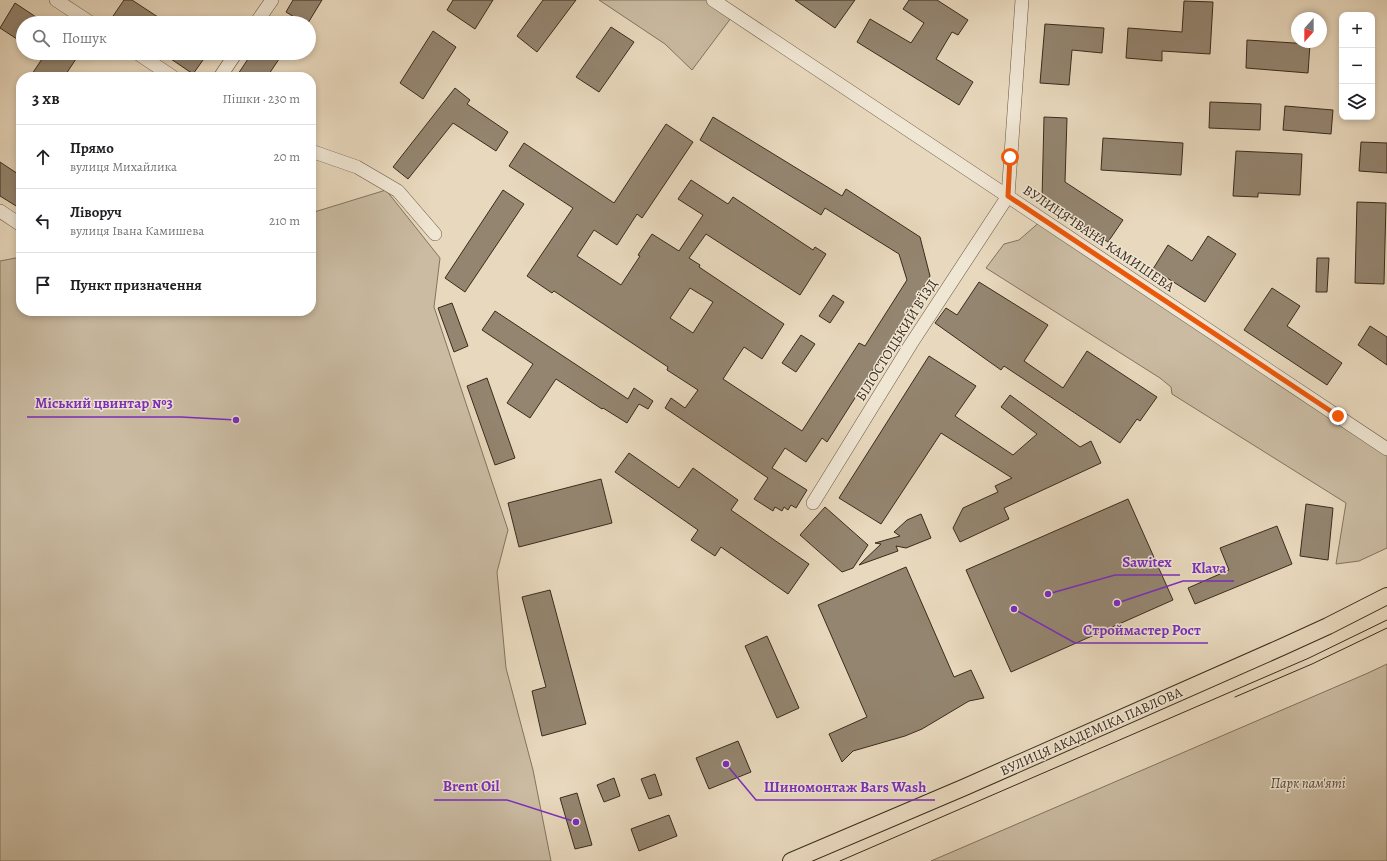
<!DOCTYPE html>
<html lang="uk">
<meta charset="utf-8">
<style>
body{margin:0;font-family:Alegreya,serif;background:#f2f2f2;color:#202124}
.controls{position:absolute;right:12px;top:12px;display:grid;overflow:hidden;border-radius:8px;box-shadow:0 2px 6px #0003}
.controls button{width:36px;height:36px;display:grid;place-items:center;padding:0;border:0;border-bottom:1px solid #e0e0e0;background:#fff;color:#202124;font:20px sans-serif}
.compass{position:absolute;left:1291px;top:12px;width:36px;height:36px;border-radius:50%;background:#fff;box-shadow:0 2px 6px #0003;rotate:201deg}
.stop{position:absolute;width:12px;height:12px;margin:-9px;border:3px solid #ea580c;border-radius:50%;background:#fff}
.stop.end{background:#ea580c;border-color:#fff;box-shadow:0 1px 4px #0008}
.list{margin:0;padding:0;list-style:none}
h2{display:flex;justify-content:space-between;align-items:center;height:52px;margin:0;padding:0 16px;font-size:17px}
h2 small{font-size:13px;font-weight:400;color:#757577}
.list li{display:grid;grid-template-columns:26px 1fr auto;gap:12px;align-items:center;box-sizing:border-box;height:64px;padding:0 16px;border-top:1px solid #e0e0e0}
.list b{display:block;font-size:15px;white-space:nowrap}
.list p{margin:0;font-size:13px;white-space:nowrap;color:#757577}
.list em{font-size:13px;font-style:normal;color:#757577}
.icon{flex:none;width:22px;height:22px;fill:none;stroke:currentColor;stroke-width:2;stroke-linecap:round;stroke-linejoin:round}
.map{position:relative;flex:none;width:1387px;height:861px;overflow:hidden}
.search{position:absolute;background:#fff;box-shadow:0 2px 6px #0003;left:16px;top:16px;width:300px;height:44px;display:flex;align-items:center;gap:10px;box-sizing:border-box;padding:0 14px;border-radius:22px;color:#757577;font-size:15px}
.panel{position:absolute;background:#fff;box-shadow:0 2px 6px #0003;left:16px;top:72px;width:300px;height:244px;border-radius:16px}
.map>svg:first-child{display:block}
</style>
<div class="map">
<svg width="1387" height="861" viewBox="0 0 1387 861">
<rect width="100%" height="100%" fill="#e8d8bd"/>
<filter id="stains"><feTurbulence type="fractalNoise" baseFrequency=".005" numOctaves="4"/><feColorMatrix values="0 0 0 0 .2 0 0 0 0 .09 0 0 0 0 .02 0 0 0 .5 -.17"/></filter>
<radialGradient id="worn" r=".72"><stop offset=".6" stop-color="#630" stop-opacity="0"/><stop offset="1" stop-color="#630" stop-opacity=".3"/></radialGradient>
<!-- green -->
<g fill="#cabba2" stroke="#82745f">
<path d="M 599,0 L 713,0 L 734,14 L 692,70 L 665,44 Z"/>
<path d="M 386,190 L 440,258 L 434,307 L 508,530 L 497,572 L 506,668 L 533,770 L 551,861 L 0,861 L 0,261 L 21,257 L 21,311 L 311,311 L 311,213 Z"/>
<path d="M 1042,220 L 1387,449 L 1387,548 L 1359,561 L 1336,564 L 1346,503 L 1172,394 L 1171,387 L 1160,378 L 986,268 L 1004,244 L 1019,240 Z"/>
<path d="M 1387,664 L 1387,861 L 931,861 L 1368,673 Z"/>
</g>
<!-- building -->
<g fill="#948570" stroke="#3a2c1c" fill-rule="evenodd">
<path d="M 124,0 L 132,0 L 167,23 L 117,23 L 111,19 Z"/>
<path d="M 293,0 L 322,0 L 308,23 L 304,23 L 286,12 Z"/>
<path d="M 453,0 L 493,0 L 475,29 L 447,10 Z"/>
<path d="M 543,0 L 576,0 L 537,52 L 517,36 Z"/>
<path d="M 795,0 L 855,0 L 835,28 Z"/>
<path d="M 909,0 L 937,0 L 968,20 L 958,35 L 952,32 L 936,59 L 973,82 L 959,105 L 857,42 L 870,19 L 911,43 L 924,23 L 903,9 Z"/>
<path d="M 1184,1 L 1213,2 L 1210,54 L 1162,51 L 1162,61 L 1126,58 L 1128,28 L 1182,32 Z"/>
<path d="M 15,3 L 45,23 L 23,23 L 23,43 L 0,28 Z"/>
<path d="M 1045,24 L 1104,28 L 1102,53 L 1072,50 L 1069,85 L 1040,83 Z"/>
<path d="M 611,27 L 634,42 L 599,92 L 576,77 Z"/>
<path d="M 433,31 L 456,47 L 423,99 L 400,83 Z"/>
<path d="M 1247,40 L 1310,44 L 1308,73 L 1246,68 Z"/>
<path d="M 46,53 L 80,53 L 64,77 L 30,77 Z"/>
<path d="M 175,53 L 208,53 L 193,74 L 171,59 Z"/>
<path d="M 252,53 L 283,53 L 267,77 L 236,77 Z"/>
<path d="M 455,88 L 470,100 L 467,104 L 508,132 L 496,151 L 453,123 L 408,179 L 393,167 Z"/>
<path d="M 1210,102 L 1261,104 L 1260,130 L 1209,128 Z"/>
<path d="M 1285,106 L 1333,110 L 1331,134 L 1283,130 Z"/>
<path d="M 713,117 L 842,196 L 846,189 L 920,237 L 930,276 L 911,310 L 827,442 L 822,438 L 806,462 L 785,448 L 772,468 L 807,490 L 796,508 L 791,505 L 788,510 L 784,507 L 782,511 L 775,507 L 773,511 L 754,499 L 768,478 L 665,408 L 671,398 L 685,408 L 698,390 L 667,370 L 668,367 L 554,291 L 552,293 L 527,276 L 573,208 L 509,166 L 524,143 L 614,203 L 666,124 L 693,142 L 642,218 L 637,214 L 617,245 L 594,230 L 577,256 L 621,285 L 640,256 L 638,255 L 652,234 L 679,251 L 703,215 L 678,199 L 691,180 L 728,204 L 733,197 L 813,250 L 815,247 L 826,254 L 800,295 L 706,234 L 689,258 L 700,265 L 699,267 L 784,324 L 762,359 L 744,347 L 723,379 L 802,431 L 859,343 L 865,346 L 907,280 L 899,254 L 825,208 L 821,215 L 700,140 ZM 690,288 L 713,302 L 693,333 L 670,318 Z"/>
<path d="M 1044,117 L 1067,118 L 1065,182 L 1123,220 L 1108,242 L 1042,199 Z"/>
<path d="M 1103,138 L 1183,143 L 1181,175 L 1101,170 Z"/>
<path d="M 1361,142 L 1387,143 L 1387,173 L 1359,171 Z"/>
<path d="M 1236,151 L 1302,154 L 1300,195 L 1258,193 L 1258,197 L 1233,196 Z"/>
<path d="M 0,162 L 21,176 L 21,209 L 0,196 Z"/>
<path d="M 503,190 L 524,204 L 465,292 L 445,278 Z"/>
<path d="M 1357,202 L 1386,203 L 1384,284 L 1355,283 Z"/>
<path d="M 1208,236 L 1236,254 L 1205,302 L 1153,269 L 1168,245 L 1192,261 Z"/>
<path d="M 1317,258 L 1329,258 L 1327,292 L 1316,292 Z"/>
<path d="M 979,282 L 1048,325 L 1024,361 L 1063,388 L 1087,351 L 1157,397 L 1140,421 L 1137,419 L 1120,443 L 1004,366 L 1001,370 L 935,323 L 946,308 L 957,315 Z"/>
<path d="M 1272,288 L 1300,306 L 1287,326 L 1342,363 L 1327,385 L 1244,330 Z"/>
<path d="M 833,295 L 844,302 L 830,323 L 819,316 Z"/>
<path d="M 452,303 L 468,346 L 454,352 L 438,308 Z"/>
<path d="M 495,311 L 628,399 L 634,388 L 653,401 L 648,409 L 639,404 L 627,423 L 603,408 L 602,409 L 556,379 L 530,418 L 507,403 L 533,364 L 482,330 Z"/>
<path d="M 1370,326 L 1387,337 L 1387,365 L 1358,345 Z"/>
<path d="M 801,335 L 815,344 L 796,372 L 782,363 Z"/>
<path d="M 929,356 L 976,386 L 955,416 L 1013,455 L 1037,434 L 1001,407 L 1010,395 L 1080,447 L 1091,441 L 1101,463 L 1004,508 L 1009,519 L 960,542 L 953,528 L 963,508 L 998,492 L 995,486 L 1012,478 L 941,433 L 881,524 L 839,498 Z"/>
<path d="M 487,378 L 515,458 L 495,465 L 467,386 Z"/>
<path d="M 629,453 L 679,488 L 693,468 L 738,500 L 731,510 L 809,564 L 788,594 L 721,547 L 715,556 L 691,540 L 698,530 L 615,472 Z"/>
<path d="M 601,479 L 612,523 L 519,547 L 508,503 Z"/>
<path d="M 1128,499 L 1173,600 L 1011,672 L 966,570 Z"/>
<path d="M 1306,504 L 1333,508 L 1328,560 L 1300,556 Z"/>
<path d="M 825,507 L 868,545 L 853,568 L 842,572 L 800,535 Z"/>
<path d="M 921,514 L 931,538 L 906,548 L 896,546 L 898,551 L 859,565 L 881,544 L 875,543 L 900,536 L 894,532 L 907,520 Z"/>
<path d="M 1277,526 L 1292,564 L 1195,604 L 1188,588 L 1229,570 L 1220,548 Z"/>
<path d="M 906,567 L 954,677 L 971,670 L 984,698 L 969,701 L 922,729 L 905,736 L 853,751 L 842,762 L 829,734 L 867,717 L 818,605 Z"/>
<path d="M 550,590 L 586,724 L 542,736 L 532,691 L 546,687 L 522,597 Z"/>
<path d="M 767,636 L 799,708 L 777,718 L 745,646 Z"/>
<path d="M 738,741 L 751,772 L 709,789 L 696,758 Z"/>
<path d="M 655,774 L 662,795 L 649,799 L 641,779 Z"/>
<path d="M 614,778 L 620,796 L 604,802 L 597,785 Z"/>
<path d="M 577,793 L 592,845 L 575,849 L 560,798 Z"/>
<path d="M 669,815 L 677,836 L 639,851 L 631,829 Z"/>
</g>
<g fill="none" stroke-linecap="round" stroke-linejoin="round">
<defs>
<g id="minor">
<path d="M 56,0 L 91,23"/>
<path d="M 713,0 L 1387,449"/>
<path d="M 256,23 L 272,0"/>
<path d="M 137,53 L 173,77"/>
<path d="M 220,77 L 236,53"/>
<path d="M 311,151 L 357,167 L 398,191 L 435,234"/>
<path d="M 0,211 L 21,225"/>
<path d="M 813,503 L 911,344 L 1008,196 L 1022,0"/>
</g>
<path id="major" d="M 791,861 L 965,787 L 1282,647 L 1328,626 L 1387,596"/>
</defs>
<!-- minor casing -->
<use href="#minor" stroke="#665744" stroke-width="14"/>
<!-- major casing -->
<use href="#major" stroke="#3a2c1c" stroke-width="18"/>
<!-- minor -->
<use href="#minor" stroke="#f0e6d4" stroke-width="13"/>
<!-- major -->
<use href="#major" stroke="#e8d8bd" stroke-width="16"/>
<!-- tram -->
<g stroke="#3a2c1c" stroke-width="1">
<path d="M 1235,697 L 1312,664 L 1387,628"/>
<path d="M 840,861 L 1309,658 L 1387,620"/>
</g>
</g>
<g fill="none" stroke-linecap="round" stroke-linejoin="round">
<!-- route -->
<path stroke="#ea580c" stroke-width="5" d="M 1010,157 L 1008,196 L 1338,416"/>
</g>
<g text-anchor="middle" stroke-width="3" stroke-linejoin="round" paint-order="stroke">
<!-- street labels -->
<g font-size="14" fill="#3a2c1c" stroke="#f0e6d4">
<text transform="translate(1099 238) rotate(34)" y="5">ВУЛИЦЯ ІВАНА КАМИШЕВА</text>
<text transform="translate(896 340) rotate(-58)" y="5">БІЛОСТОЦЬКИЙ В’ЇЗД</text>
<text transform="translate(1091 731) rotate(-24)" y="5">ВУЛИЦЯ АКАДЕМІКА ПАВЛОВА</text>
</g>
<!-- park labels -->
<g font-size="14" font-style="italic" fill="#574937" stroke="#f0e6d4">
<text x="1308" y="788">Парк пам'яті</text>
</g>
</g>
<!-- callouts -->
<path fill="none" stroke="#7b2cbf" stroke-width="1.5" d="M236 420L181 417H27M1048 594L1115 575H1180M1117 603L1183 581H1234M1014 609L1075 643H1208M576 822L507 800H434M726 764L756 800H935"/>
<g fill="#7b2cbf" stroke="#f0e6d4" stroke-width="1.5">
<circle cx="236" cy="420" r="4"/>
<circle cx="1048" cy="594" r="4"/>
<circle cx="1117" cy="603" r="4"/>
<circle cx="1014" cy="609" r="4"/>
<circle cx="576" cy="822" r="4"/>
<circle cx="726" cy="764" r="4"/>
</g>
<g font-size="15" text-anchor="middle" font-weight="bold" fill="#7b2cbf" stroke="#f0e6d4" stroke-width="3" stroke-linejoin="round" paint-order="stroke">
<text x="104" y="408">Міський цвинтар №3</text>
<text x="1147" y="567">Sawitex</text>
<text x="1209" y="573">Klava</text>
<text x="1142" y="635">Строймастер Рост</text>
<text x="471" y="791">Brent Oil</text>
<text x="845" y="792">Шиномонтаж Bars Wash</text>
</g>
<rect width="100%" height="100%" filter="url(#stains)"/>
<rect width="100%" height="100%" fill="url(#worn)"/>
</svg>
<div class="controls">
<button>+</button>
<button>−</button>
<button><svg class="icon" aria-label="layers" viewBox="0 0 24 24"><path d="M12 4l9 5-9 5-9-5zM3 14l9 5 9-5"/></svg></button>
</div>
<svg class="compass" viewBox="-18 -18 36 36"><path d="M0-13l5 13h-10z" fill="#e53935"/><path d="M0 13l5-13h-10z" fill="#757577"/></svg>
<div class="stop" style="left:1010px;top:157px"></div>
<div class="stop end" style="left:1338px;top:416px"></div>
<div class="search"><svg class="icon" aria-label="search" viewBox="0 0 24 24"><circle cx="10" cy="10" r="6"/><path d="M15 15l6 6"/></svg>Пошук</div>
<section class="panel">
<h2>3 хв<small>Пішки · 230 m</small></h2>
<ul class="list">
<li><svg class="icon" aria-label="ahead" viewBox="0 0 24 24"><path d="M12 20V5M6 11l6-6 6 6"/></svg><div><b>Прямо</b><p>вулиця Михайлика</p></div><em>20 m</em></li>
<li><svg class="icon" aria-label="left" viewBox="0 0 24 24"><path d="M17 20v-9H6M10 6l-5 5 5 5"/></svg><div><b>Ліворуч</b><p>вулиця Івана Камишева</p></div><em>210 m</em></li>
<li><svg class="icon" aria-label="arrive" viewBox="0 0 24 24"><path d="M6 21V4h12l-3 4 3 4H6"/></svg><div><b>Пункт призначення</b></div></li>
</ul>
</section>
</div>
